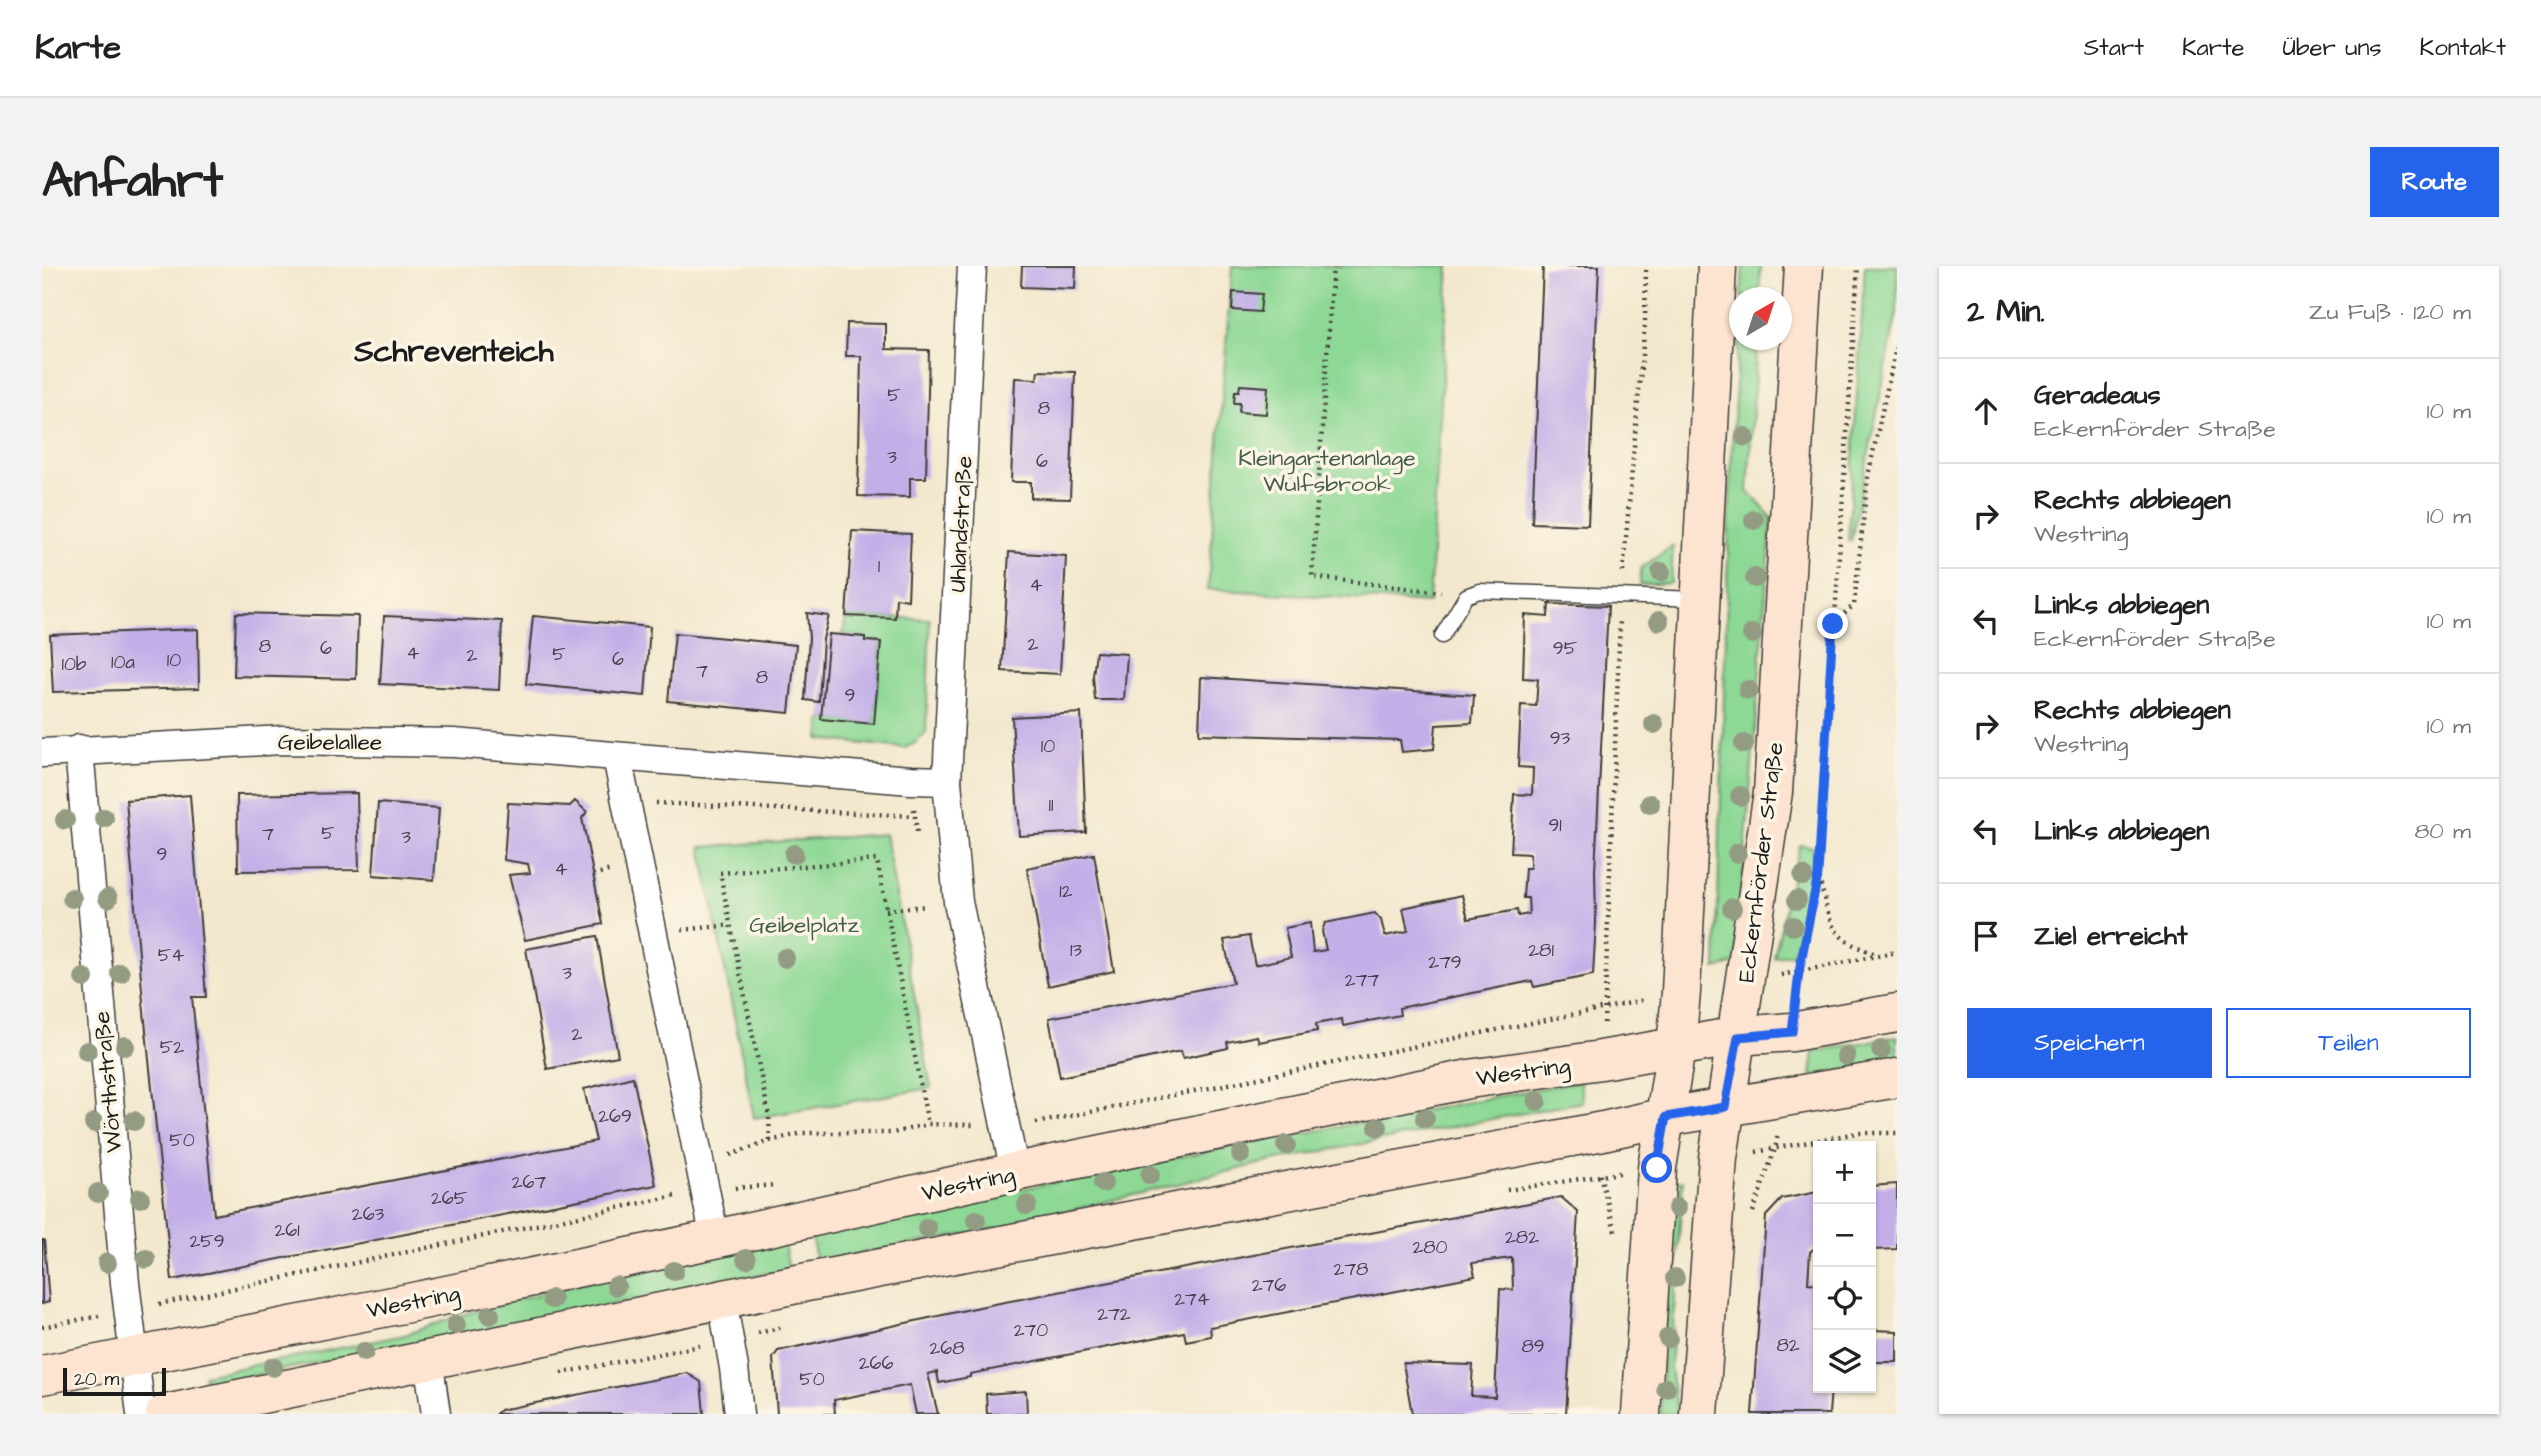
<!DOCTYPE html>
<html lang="de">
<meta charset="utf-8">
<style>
body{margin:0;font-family:"Architects Daughter",sans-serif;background:#f2f2f2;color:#222}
.controls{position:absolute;right:21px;bottom:21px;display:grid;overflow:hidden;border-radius:0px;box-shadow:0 2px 5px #0004}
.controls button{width:63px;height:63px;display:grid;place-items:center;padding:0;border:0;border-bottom:2px solid #e0e0e0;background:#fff;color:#222;font:35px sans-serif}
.compass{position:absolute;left:1687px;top:21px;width:63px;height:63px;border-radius:50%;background:#fff;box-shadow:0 2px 5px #0004;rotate:39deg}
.scale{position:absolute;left:21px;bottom:18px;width:103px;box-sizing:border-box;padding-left:7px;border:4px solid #1c1c1c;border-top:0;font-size:19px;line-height:24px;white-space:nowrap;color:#1c1c1c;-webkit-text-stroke:5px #fcf5e5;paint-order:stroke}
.stop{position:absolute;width:21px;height:21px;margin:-16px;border:5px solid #2563eb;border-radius:50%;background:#fff}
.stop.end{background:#2563eb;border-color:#fff;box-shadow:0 2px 7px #0008}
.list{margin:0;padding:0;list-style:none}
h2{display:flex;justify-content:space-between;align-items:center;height:91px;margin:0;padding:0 28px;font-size:30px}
h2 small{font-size:23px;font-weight:400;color:#767676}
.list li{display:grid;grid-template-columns:46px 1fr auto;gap:21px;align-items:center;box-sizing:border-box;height:105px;padding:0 28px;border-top:2px solid #e0e0e0}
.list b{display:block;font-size:26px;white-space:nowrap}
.list p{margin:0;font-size:23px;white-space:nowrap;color:#767676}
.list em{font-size:23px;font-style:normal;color:#767676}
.actions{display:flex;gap:14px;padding:21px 28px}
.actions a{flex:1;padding:16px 0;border:2px solid #2563eb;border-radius:0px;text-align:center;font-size:24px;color:#2563eb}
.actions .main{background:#2563eb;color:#fff}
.icon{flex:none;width:38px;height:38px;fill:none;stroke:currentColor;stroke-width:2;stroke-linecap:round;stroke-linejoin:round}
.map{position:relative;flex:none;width:1855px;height:1148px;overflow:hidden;border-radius:0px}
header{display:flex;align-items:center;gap:42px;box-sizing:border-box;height:98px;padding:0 35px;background:#fff;border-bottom:2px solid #e0e0e0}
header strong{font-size:33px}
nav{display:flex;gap:38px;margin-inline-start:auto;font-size:24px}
.intro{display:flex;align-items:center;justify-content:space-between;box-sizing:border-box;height:168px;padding:0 42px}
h1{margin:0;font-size:49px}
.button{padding:18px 32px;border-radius:0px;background:#2563eb;color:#fff;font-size:24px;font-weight:700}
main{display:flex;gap:42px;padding:0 42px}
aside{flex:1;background:#fff;border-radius:0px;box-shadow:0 2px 5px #0004}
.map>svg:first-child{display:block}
</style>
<header>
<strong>Karte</strong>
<nav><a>Start</a><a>Karte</a><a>Über uns</a><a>Kontakt</a></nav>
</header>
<div class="intro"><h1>Anfahrt</h1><a class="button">Route</a></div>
<main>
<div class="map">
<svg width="1855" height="1148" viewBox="0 0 1855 1148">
<rect width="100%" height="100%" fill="#fcf5e5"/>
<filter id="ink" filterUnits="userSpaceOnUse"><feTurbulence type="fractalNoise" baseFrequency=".0143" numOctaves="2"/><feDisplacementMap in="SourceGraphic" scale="14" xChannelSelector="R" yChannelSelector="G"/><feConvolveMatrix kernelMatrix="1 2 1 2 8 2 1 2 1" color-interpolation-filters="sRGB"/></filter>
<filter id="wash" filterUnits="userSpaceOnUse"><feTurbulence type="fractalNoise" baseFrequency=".00686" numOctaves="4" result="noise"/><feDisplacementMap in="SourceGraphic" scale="28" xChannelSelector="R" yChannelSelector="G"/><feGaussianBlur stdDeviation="1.57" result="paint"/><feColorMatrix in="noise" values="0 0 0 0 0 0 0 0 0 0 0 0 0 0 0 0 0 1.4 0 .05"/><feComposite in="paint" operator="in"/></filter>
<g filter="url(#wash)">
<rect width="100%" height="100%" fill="#f3e8cd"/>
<!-- green -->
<g fill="#8dd895" stroke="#547a58" stroke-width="2">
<path d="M 1190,0 L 1407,0 L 1387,337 L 1166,323 Z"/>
<path d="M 1701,0 L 1719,0 L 1717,31 L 1699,31 Z"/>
<path d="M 1823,0 L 1855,0 L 1855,46 L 1809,275 L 1806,275 Z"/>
<path d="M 1697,63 L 1698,74 L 1715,74 L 1706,225 L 1730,252 L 1694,697 L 1674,703 L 1688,222 Z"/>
<path d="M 1631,280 L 1629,317 L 1598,319 L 1599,302 Z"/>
<path d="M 804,350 L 888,353 L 884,467 L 872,478 L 862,482 L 777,473 L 779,453 L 832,457 L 839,376 L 823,375 L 822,371 L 801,369 Z"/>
<path d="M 843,568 L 889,822 L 712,852 L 659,581 Z"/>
<path d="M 1758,579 L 1773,581 L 1765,635 L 1751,688 L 1732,691 Z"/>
<path d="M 1855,770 L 1855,794 L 1769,810 L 1772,786 Z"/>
<path d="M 1538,815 L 1540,836 L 1225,896 L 961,961 L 774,996 L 769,966 L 1141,890 Z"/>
<path d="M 1641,914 L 1628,1102 L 1635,1148 L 1618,1148 L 1632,916 Z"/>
<path d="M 741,972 L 747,1003 L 164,1119 L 162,1109 L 363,1069 L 415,1050 L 542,1016 Z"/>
</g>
<g id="blocks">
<!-- building -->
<g fill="#c2afe8">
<path d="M 980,0 L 1034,0 L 1033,23 L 979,21 Z"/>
<path d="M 1501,0 L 1557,0 L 1546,259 L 1490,257 Z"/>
<path d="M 1191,26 L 1220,28 L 1218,46 L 1190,44 Z"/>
<path d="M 805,57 L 844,58 L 844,83 L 887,84 L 884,212 L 868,212 L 868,231 L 816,230 L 819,90 L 804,90 Z"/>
<path d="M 996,105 L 1033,106 L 1028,233 L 989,232 L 989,216 L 969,216 L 973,112 L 995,113 Z"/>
<path d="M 1198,119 L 1226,121 L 1224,148 L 1197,146 L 1198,137 L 1192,137 L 1193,125 L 1197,125 Z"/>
<path d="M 810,265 L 869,268 L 866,334 L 854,332 L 853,352 L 804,350 Z"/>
<path d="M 967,286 L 1024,290 L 1018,408 L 960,405 Z"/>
<path d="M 1507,338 L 1566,340 L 1553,605 L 1554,656 L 1551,709 L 1492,721 L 1490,715 L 1357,742 L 1358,749 L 1301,760 L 1300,753 L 1274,758 L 1275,765 L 1217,776 L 1215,770 L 1185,776 L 1186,782 L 1141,792 L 1139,785 L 1018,811 L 1007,752 L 1191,717 L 1182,674 L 1207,670 L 1213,699 L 1249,691 L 1243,662 L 1268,657 L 1271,686 L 1284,684 L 1280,665 L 1283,657 L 1333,647 L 1339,654 L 1343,670 L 1366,665 L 1361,642 L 1420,629 L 1426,653 L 1475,644 L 1476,650 L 1487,648 L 1486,632 L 1481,632 L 1483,602 L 1488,602 L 1488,588 L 1469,587 L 1472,528 L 1490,529 L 1491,502 L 1476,501 L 1479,439 L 1494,440 L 1496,413 L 1481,412 L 1483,349 L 1506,351 Z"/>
<path d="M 194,347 L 316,350 L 314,413 L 192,410 Z"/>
<path d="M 765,347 L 787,350 L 781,373 L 777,436 L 763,434 L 767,372 Z"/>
<path d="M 342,350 L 460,355 L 457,424 L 338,418 Z"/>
<path d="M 491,350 L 608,361 L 603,430 L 484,418 Z"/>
<path d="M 156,363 L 157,422 L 11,426 L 8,369 Z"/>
<path d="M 633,367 L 754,379 L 747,447 L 626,435 Z"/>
<path d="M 787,368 L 823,371 L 823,375 L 839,376 L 832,458 L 779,453 Z"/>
<path d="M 1054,386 L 1085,388 L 1082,434 L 1053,434 L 1051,410 Z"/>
<path d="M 1159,411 L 1432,429 L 1430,457 L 1394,459 L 1392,483 L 1360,486 L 1358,474 L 1157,468 Z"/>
<path d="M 1039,447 L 1044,566 L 977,570 L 970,451 Z"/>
<path d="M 315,527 L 317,604 L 196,605 L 195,529 Z"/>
<path d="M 148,529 L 164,731 L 150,731 L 172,949 L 554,875 L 542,823 L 591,811 L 614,919 L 130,1014 L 101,736 L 84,534 Z"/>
<path d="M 533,535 L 545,546 L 540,552 L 561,658 L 483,674 L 467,609 L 488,607 L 486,598 L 462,594 L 466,537 L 528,540 Z"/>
<path d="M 336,537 L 397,542 L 392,614 L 331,609 Z"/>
<path d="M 1052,588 L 1072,705 L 1006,720 L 985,602 Z"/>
<path d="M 555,670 L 576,790 L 505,803 L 484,683 Z"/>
<path d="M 1855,918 L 1855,983 L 1829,984 L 1829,920 Z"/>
<path d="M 1776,926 L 1776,979 L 1768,986 L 1766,1017 L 1776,1018 L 1776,1095 L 1771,1121 L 1789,1122 L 1787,1148 L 1710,1148 L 1724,950 L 1740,933 Z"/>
<path d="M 1519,931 L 1536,946 L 1524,1148 L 1370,1148 L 1361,1097 L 1431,1099 L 1429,1130 L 1453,1131 L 1458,1023 L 1471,1024 L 1470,992 L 1430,997 L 1433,1010 L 1168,1061 L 1169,1070 L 1144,1075 L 1142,1066 L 928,1108 L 928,1111 L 897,1117 L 895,1106 L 886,1108 L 896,1148 L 874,1148 L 868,1119 L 792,1134 L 793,1148 L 735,1148 L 731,1092 L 736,1085 L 942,1040 Z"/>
<path d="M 0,974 L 2,974 L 7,1036 L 0,1038 Z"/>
<path d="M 1829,1064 L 1855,1065 L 1855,1096 L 1829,1096 Z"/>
<path d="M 645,1107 L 659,1116 L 662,1148 L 454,1148 L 458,1144 Z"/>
<path d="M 984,1125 L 985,1148 L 945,1148 L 944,1128 Z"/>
</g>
</g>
</g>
<g filter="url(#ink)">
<use href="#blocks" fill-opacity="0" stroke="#3c3b37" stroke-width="2"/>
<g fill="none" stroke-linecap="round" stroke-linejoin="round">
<defs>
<path id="service" d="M 1400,370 L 1424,330 L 1437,325 L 1655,333"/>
<g id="minor">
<path d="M 930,0 L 905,515 L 916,636 L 973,906"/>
<path d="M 37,483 L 83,1017 L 99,1148"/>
<path d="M 0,487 L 241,474 L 412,477 L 869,514 L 905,515"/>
<path d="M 575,491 L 673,973"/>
<path d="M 680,1034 L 692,1102 L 697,1148"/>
<path d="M 386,1093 L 394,1148"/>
</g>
<g id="secondary">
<path d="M 0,1109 L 366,1037 L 673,973 L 973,906 L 1427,813 L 1559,794 L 1696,770 L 1750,766 L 1855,747"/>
<path d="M 123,1148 L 765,1016 L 1561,865 L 1624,851 L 1855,812"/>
<path d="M 1599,1148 L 1615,902 L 1634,781 L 1639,726 L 1675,0"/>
<path d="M 1657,1148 L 1676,892 L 1731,526 L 1762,0"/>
</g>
</defs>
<!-- service casing -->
<use href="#service" stroke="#3c3b37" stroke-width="17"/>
<!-- minor casing -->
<use href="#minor" stroke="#3c3b37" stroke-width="31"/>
<!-- secondary casing -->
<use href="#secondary" stroke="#3c3b37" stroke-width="41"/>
<!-- path -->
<g stroke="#3c3b37" stroke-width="4.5" stroke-dasharray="2 5" stroke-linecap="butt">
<path d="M 1291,0 L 1270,311 L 1399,326"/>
<path d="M 1581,306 L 1603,56 L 1604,0"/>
<path d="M 1792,357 L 1812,339 L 1826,210 L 1855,77"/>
<path d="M 614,537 L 872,550"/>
<path d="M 872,543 L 875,566"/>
<path d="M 551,609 L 569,604"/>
<path d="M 1777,612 C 1790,660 1785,672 1837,689"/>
<path d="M 844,644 L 885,640"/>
<path d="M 640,664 L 688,659"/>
<path d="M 1739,709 L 1855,686"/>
<path d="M 1754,731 L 1757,706 L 1776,609 L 1816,0"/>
<path d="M 1562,757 L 1578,353"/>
<path d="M 994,857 L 1603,734"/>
<path d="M 728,875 L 727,850 L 678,607 L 835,594 L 886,858"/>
<path d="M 1714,886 L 1815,867 L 1855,867"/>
<path d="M 688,889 L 728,875 L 761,867 L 851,867 L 886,858 L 931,859"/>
<path d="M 1558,909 L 1573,965"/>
<path d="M 693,922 L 733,919"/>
<path d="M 1465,924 L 1578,907"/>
<path d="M 1711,946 L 1733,883 L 1736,868"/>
<path d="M 117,1038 L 633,930"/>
<path d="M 0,1061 L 57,1050"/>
<path d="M 716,1067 L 742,1061"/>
<path d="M 519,1107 L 658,1080"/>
</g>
<!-- service -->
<use href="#service" stroke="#fff" stroke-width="14"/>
<!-- minor -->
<use href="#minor" stroke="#fff" stroke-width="28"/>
<!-- secondary -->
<use href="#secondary" stroke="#fde4d0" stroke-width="38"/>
</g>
<!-- trees -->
<g fill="#939c83">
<circle cx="1703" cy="171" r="10"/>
<circle cx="1712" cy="254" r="10"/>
<circle cx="1619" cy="306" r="10"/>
<circle cx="1713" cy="312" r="10"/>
<circle cx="1617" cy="355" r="10"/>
<circle cx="1710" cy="368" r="10"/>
<circle cx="1706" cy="424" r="10"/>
<circle cx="1612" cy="458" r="10"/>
<circle cx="1702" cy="478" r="10"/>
<circle cx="1698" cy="530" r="10"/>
<circle cx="1608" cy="538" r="10"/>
<circle cx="62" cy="552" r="10"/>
<circle cx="23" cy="554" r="10"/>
<circle cx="1695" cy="587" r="10"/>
<circle cx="752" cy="588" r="10"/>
<circle cx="1761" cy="610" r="10"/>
<circle cx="30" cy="632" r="10"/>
<circle cx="66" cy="632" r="10"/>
<circle cx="1755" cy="634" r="10"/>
<circle cx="1690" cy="642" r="10"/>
<circle cx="1751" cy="660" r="10"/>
<circle cx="743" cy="692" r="10"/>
<circle cx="78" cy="707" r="10"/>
<circle cx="42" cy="712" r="10"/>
<circle cx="83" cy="780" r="10"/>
<circle cx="1839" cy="784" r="10"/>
<circle cx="45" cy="785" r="10"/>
<circle cx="1804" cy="790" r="10"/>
<circle cx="1495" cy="835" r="10"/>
<circle cx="1383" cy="852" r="10"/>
<circle cx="92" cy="855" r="10"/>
<circle cx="52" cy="857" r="10"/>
<circle cx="1336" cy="861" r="10"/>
<circle cx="1244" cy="879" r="10"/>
<circle cx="1199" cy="888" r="10"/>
<circle cx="1108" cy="909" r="10"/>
<circle cx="1061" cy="917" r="10"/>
<circle cx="56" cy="927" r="10"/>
<circle cx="98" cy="932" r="10"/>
<circle cx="985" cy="939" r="10"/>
<circle cx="1635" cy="942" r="10"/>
<circle cx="934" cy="954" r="10"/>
<circle cx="885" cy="962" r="10"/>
<circle cx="104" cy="993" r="10"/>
<circle cx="704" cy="993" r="10"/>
<circle cx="65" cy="997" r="10"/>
<circle cx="632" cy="1005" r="10"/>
<circle cx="1633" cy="1012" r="10"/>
<circle cx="574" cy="1020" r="10"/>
<circle cx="510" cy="1033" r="10"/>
<circle cx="448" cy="1049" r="10"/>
<circle cx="414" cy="1059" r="10"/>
<circle cx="1626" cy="1072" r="10"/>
<circle cx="322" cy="1086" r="10"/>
<circle cx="231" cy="1101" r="10"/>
<circle cx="1624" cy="1122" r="10"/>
</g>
</g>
<g fill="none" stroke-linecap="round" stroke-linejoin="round" filter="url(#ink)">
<!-- route -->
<path stroke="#2563eb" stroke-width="9" d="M 1615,902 L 1624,851 L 1683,841 L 1696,771 L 1750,766 L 1757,706 L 1776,609 L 1791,358"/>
</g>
<g text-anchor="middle" stroke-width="7" stroke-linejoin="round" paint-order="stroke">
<!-- number labels -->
<g font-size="19" fill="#46414f">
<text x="852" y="135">5</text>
<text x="1002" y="148">8</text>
<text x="850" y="197">3</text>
<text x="1000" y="201">6</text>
<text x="837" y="306">1</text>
<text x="994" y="325">4</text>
<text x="991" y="384">2</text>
<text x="223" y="386">8</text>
<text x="284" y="388">6</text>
<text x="1523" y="388">95</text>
<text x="371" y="393">4</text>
<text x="517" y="394">5</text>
<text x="430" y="395">2</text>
<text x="576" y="399">6</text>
<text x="132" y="400">10</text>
<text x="81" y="402">10a</text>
<text x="32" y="404">10b</text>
<text x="660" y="411">7</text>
<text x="720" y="417">8</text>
<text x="808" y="435">9</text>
<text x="1518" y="478">93</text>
<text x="1006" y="486">10</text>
<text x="1009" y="545">11</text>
<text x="1513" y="565">91</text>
<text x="286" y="573">5</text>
<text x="226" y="574">7</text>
<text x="364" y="577">3</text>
<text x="120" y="594">9</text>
<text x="519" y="609">4</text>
<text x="1024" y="631">12</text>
<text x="1034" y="690">13</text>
<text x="1499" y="690">281</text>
<text x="129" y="695">54</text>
<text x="1403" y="702">279</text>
<text x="525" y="713">3</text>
<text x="1320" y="720">277</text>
<text x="535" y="774">2</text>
<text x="130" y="787">52</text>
<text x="573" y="856">269</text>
<text x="140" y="880">50</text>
<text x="487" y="922">267</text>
<text x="407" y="938">265</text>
<text x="326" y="954">263</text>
<text x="245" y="970">261</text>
<text x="1480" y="977">282</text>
<text x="165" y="981">259</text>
<text x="1388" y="987">280</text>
<text x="1309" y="1009">278</text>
<text x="1227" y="1025">276</text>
<text x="1150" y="1039">274</text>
<text x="1072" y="1054">272</text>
<text x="989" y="1070">270</text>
<text x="1746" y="1085">82</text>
<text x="1491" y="1086">89</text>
<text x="905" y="1088">268</text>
<text x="834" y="1103">266</text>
<text x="770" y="1119">50</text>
</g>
<!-- park labels -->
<g font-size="23" fill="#445e46" stroke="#fcf5e5">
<text x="1285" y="199">Kleingartenanlage<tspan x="1285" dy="26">Wulfsbrook</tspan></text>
<text x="762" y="666">Geibelplatz</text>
</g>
<!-- street labels -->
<g font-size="23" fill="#1c1c1c" stroke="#fcf5e5">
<text transform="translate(918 258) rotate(-87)" y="8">Uhlandstraße</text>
<text x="288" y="483">Geibelallee</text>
<text transform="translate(1718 596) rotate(-83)" y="8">Eckernförder Straße</text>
<text transform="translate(1481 805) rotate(-8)" y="8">Westring</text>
<text transform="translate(65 816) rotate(-95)" y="8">Wörthstraße</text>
<text transform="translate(926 917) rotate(-12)" y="8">Westring</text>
<text transform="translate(371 1035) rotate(-11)" y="8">Westring</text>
</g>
<!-- district labels -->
<g font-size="30" font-weight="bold" fill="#1c1c1c" stroke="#fcf5e5">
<text x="412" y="95">Schreventeich</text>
</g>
</g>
</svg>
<div class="controls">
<button>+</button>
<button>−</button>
<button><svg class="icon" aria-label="locate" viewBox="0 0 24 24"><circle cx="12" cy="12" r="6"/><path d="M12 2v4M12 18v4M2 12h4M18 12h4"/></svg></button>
<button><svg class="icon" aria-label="layers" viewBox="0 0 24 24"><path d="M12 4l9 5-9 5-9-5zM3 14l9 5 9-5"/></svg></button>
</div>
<svg class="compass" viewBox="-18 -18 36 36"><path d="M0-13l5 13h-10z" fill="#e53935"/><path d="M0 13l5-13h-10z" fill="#767676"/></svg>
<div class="scale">20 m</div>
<div class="stop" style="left:1615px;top:902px"></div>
<div class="stop end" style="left:1791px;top:358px"></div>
</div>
<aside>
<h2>2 Min.<small>Zu Fuß · 120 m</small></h2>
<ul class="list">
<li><svg class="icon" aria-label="ahead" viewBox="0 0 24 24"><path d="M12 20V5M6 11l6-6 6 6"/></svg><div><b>Geradeaus</b><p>Eckernförder Straße</p></div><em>10 m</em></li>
<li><svg class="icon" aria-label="right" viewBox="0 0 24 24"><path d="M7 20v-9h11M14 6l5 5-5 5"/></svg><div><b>Rechts abbiegen</b><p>Westring</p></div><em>10 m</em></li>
<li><svg class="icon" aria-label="left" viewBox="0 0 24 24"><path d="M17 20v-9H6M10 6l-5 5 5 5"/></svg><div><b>Links abbiegen</b><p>Eckernförder Straße</p></div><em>10 m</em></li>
<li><svg class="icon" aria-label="right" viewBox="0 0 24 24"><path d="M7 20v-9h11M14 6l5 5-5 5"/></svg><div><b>Rechts abbiegen</b><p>Westring</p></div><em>10 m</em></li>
<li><svg class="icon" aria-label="left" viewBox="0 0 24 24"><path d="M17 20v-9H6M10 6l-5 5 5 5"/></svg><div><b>Links abbiegen</b></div><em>80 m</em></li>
<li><svg class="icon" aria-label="arrive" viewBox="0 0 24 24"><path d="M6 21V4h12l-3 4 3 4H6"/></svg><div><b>Ziel erreicht</b></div></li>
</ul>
<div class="actions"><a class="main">Speichern</a><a>Teilen</a></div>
</aside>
</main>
